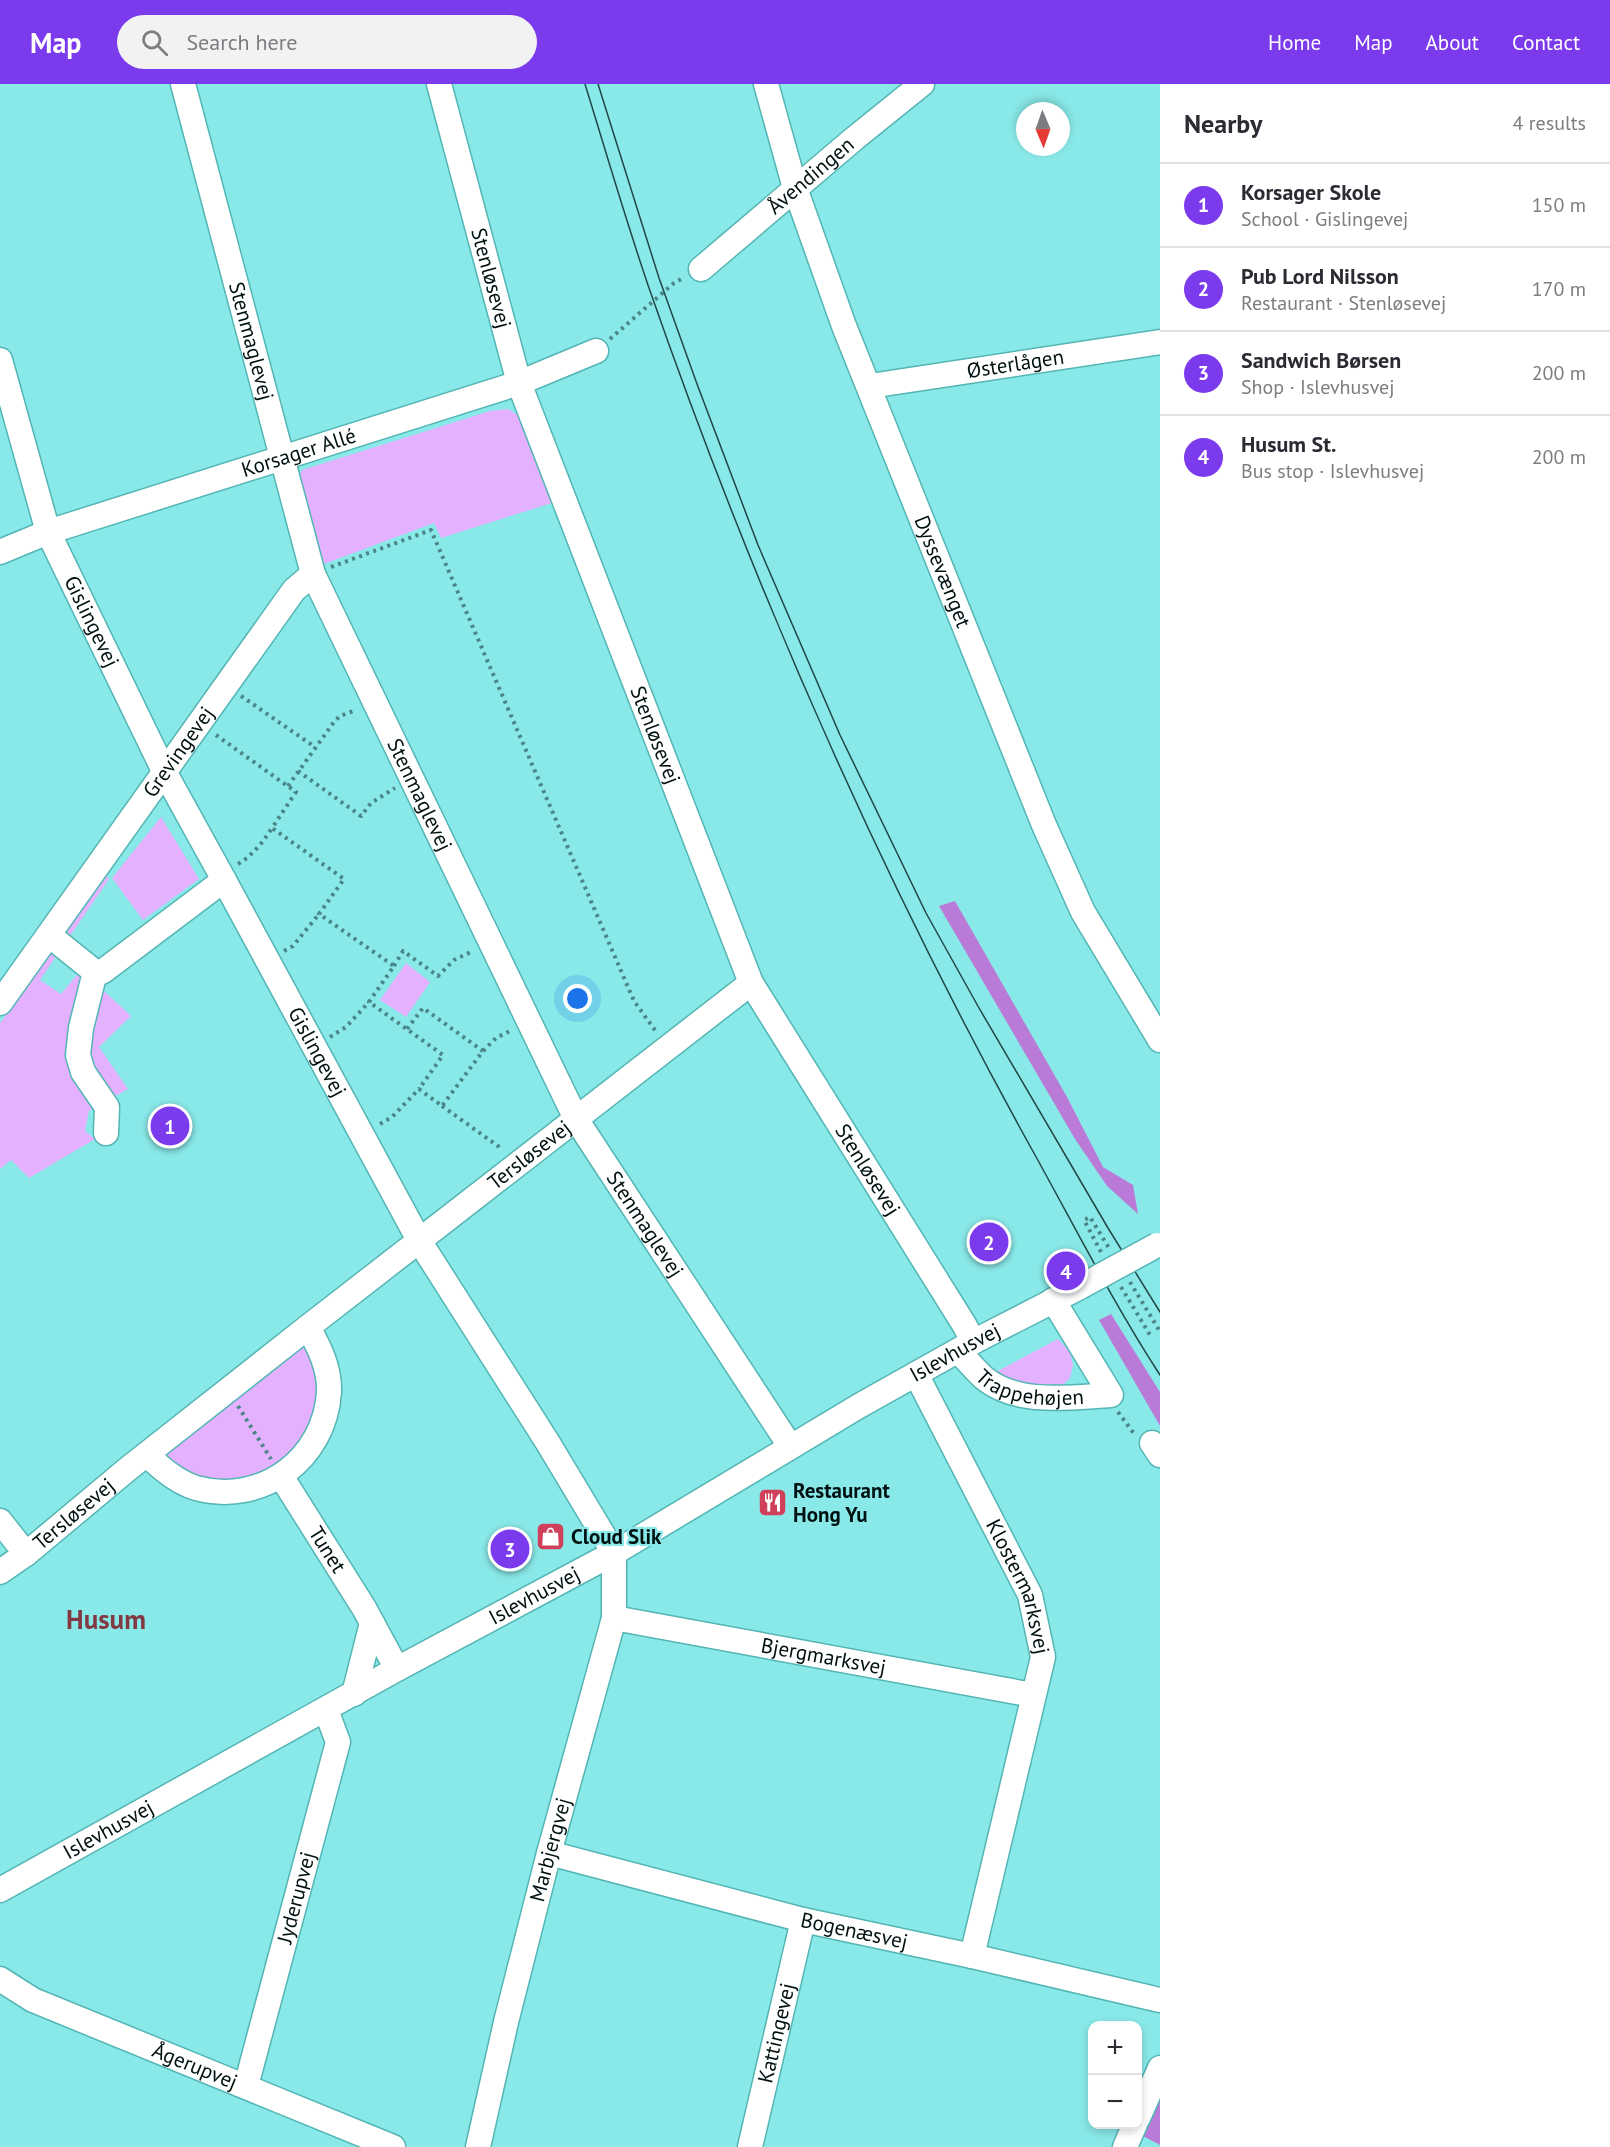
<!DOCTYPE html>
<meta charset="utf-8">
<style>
body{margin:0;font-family:"PT Sans",sans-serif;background:#f2f2f3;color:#2b2b33}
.controls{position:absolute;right:18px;bottom:18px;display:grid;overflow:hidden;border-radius:12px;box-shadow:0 3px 9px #0003}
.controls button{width:54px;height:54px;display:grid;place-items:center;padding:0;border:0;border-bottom:2px solid #e1e1e2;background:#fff;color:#2b2b33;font:30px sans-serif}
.compass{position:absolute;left:1016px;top:18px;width:54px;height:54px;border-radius:50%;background:#fff;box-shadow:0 3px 9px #0003;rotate:178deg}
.you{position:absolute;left:578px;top:915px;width:21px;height:21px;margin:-15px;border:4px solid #fff;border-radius:50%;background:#1a73e8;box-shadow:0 0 0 9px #1a73e833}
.badge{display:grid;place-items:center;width:39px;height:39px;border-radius:50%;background:#7c3aed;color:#fff;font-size:20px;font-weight:700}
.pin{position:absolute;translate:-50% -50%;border:3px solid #fff;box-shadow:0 2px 6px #0006}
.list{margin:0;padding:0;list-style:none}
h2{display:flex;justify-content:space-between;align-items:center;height:78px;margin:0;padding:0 24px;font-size:26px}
h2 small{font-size:20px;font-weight:400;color:#7c7c81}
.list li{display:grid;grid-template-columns:39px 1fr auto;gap:18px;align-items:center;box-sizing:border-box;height:84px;padding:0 24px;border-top:2px solid #e1e1e2}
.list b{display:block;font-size:22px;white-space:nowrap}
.list p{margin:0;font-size:20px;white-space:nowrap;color:#7c7c81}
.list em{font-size:20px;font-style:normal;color:#7c7c81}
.icon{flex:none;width:33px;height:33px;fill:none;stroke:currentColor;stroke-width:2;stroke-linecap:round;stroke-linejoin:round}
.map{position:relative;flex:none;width:1160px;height:2063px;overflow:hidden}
header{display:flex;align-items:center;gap:36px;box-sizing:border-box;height:84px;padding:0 30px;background:#7c3aed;color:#fff}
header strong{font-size:28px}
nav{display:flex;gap:33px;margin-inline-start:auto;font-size:21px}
.search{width:420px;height:54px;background:#f2f2f3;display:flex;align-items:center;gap:15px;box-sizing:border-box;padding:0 21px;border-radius:33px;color:#7c7c81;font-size:22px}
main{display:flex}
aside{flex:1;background:#fff}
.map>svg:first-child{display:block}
</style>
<header>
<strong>Map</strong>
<div class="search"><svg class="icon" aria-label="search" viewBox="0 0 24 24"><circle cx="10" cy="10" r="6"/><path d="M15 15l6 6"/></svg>Search here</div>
<nav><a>Home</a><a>Map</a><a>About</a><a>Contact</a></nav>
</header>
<main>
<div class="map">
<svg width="1160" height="2063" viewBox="0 0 1160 2063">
<rect width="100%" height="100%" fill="#89e9e8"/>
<!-- green -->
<g fill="#e4b1fe">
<path d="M 508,325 L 519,332 L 552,419 L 441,454 L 434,439 L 324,480 L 301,398 L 300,390 L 302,386 L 490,327 Z"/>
<path d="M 161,733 L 199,795 L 143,836 L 112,794 Z"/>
<path d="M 107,792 L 109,795 L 40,896 L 61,910 L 81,886 L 131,932 L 99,963 L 128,1005 L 89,1027 L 85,1047 L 95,1055 L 29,1094 L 11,1076 L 0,1085 L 0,939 Z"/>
<path d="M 406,879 L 430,898 L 406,933 L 380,916 Z"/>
<path d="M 1058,1255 L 1070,1268 L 1073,1281 L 1070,1294 L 1060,1304 L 1029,1307 L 994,1289 Z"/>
<path d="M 306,1259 L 314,1272 L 318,1306 L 314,1338 L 300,1365 L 277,1385 L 228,1398 L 196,1392 L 176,1383 L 164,1372 Z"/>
</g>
<!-- forest -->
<g fill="#b97bd7">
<path d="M 955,817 L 1067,1013 L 1103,1083 L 1133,1101 L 1138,1130 L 1107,1102 L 1075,1055 L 939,822 Z"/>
<path d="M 1111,1230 L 1160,1308 L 1160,1342 L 1099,1236 Z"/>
<path d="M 1160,2015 L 1160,2061 L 1143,2052 Z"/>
</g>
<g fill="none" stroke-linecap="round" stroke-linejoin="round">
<defs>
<g id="minor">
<path id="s1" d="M 183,0 L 313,490 L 576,1035 L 790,1362"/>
<path id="s2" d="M 439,0 L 519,299 L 751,899 L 965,1242 L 973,1258"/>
<path id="s3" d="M 766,0 L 795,104 L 844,242 L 1044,741 L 1083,828 L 1160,956"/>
<path id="s4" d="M 701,185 L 855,54 L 922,0"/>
<path id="s5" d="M 0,276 L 48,448 L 165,689 L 224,796 L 420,1158 L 548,1359 L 614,1469"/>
<path id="s6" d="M 870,302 L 1160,258"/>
<path id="s7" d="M 0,468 L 48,448 L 519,299 L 596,267"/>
<path d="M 49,851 L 95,888 L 81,944 L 78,971 L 83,988 L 107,1023 L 106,1049"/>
<path d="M 95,888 L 102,888 L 224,796"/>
<path id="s8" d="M 0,919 L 294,506 L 313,490"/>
<path id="s9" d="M 958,1267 C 967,1276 975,1286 984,1294 C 1018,1322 1071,1313 1111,1311 L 1053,1216"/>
<path id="s10" d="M 916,1290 L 1030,1511 L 1043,1573 L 972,1872"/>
<path d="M 1152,1359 L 1160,1371"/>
<path d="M 147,1371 C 162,1385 177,1398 196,1404 C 262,1422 325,1375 329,1308 C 330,1284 319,1263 308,1243"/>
<path id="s11" d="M 281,1392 L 364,1524 L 397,1585"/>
<path d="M 0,1437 L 26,1470"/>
<path id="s12" d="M 0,1488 L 26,1470 L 129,1384 L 308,1243 L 751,899"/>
<path id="s13" d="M 614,1534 L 1033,1611"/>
<path d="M 354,1610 L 372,1539"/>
<path id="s14" d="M 549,1769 L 803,1836 L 972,1872 L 1160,1916"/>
<path id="s15" d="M 0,1806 L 397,1585 L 614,1469 L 859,1322 L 973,1258 L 1080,1203"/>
<path id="s16" d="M 0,1895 L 33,1916 L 393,2063"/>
<path id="s17" d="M 246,2002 L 338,1658 L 326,1626"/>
<path d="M 1138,2034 L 1160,1984"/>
<path id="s18" d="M 478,2063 L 506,1938 L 549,1769 L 614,1534 L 614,1469"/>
<path id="s19" d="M 750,2063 L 803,1836"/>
<path d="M 1125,2063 L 1135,2040"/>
</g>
</defs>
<!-- minor casing -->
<use href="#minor" stroke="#53b5b4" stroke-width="27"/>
<!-- path -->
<g stroke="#4a8686" stroke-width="4" stroke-dasharray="3 4.5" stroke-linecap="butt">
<path d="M 610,255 L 674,199 L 683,194"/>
<path d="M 331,483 L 431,446 L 634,917 L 657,949"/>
<path d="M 241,612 L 315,663"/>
<path d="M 216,651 L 296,708 L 272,744 L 344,795 L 319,830 L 394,882 L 369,918 L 443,971 L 419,1005"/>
<path d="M 298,687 L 361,732 L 371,719 L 395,704"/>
<path d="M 288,702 L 334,638 L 340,632 L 356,626"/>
<path d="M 238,780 C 253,771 263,758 272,744"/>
<path d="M 284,867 L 293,862 L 319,830"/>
<path d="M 394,882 L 403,867 L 438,892 L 454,876 L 473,867"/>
<path d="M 407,945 L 423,924 L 483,967"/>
<path d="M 330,953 L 346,943 L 369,918"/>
<path d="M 442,1022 L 498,1062 L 501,1066"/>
<path d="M 380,1040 L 392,1033 L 419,1005 L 442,1022 L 483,967 L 496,954 L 512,946"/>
<path d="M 1101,1168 L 1084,1136 L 1090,1133 L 1109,1164"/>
<path d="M 1130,1198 L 1159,1246"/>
<path d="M 1121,1203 L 1150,1251"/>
<path d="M 238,1322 L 271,1375"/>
<path d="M 1118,1328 L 1135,1351"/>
</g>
<!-- minor -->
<use href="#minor" stroke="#fff" stroke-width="24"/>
<!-- tram -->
<g stroke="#224646" stroke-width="1.5">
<path d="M 585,0 C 606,68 626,137 649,204 C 752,500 878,787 1030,1062 C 1073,1139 1112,1217 1160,1291"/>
<path d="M 598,0 L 659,194 L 697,300 L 758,461 L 840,651 L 926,829 L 979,924 L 1108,1144 L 1160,1228"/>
</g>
<defs>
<path id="minor-bridge" d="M 1080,1203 L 1157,1161"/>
</defs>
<!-- minor-bridge casing -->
<use href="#minor-bridge" stroke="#53b5b4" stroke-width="27" stroke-linecap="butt"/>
<!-- minor-bridge -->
<use href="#minor-bridge" stroke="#fff" stroke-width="24"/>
</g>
<!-- icons -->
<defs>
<symbol id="restaurant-square" viewBox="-11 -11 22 22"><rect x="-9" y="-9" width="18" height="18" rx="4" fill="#d1405b" stroke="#89e9e8"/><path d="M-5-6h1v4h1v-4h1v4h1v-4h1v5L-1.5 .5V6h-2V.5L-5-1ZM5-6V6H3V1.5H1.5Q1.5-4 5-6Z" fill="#fff"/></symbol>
<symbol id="shop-square" viewBox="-11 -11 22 22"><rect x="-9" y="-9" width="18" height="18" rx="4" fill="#d1405b" stroke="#89e9e8"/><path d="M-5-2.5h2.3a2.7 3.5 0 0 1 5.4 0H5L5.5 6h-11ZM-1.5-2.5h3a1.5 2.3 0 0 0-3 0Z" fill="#fff"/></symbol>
</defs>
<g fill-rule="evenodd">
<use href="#restaurant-square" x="756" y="1402" width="33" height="33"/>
<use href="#shop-square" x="534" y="1436" width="33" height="33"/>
</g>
<g text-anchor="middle" stroke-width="4.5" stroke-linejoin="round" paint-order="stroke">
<!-- street labels -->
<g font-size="21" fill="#011" stroke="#89e9e8">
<text dy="7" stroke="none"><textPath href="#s4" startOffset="144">Åvendingen</textPath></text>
<text dy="7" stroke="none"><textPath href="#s2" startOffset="201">Stenløsevej</textPath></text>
<text dy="7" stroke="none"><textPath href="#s1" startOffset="266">Stenmaglevej</textPath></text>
<text dy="7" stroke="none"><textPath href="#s6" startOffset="147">Østerlågen</textPath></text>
<text dy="7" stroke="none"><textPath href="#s7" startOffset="315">Korsager Allé</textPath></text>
<text dy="7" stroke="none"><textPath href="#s3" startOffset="519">Dyssevænget</textPath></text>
<text dy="7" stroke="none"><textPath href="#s5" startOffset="278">Gislingevej</textPath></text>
<text dy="7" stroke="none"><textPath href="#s2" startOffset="687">Stenløsevej</textPath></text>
<text dy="7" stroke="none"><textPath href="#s8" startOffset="308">Grevingevej</textPath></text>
<text dy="7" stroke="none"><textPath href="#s1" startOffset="752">Stenmaglevej</textPath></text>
<text dy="7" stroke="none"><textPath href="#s5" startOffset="764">Gislingevej</textPath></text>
<text dy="7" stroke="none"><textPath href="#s12" startOffset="674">Tersløsevej</textPath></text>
<text dy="7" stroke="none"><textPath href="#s2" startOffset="1173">Stenløsevej</textPath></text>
<text dy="7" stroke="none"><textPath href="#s1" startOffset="1238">Stenmaglevej</textPath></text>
<text dy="7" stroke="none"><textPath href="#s15" startOffset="1096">Islevhusvej</textPath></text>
<text dy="7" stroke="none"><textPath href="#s9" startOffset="86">Trappehøjen</textPath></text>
<text dy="7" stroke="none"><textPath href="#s12" startOffset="94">Tersløsevej</textPath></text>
<text dy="7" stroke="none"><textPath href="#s11" startOffset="87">Tunet</textPath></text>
<text dy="7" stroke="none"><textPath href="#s10" startOffset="237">Klostermarksvej</textPath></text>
<text dy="7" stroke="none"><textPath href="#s15" startOffset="610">Islevhusvej</textPath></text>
<text dy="7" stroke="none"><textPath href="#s13" startOffset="213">Bjergmarksvej</textPath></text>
<text dy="7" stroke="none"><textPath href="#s15" startOffset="124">Islevhusvej</textPath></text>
<text dy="7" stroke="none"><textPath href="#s18" startOffset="306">Marbjergvej</textPath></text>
<text dy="7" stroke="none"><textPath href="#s17" startOffset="195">Jyderupvej</textPath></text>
<text dy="7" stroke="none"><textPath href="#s14" startOffset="315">Bogenæsvej</textPath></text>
<text dy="7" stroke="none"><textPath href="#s19" startOffset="117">Kattingevej</textPath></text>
<text dy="7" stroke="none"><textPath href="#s16" startOffset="214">Ågerupvej</textPath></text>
</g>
<!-- poi labels -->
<g font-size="21" font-weight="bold" fill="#011" stroke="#89e9e8" text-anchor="start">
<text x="793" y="1414">Restaurant<tspan x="793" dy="24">Hong Yu</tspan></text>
<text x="571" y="1460">Cloud Slik</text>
</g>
<!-- district labels -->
<g font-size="27" font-weight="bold" fill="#823943" stroke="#89e9e8">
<text x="106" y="1545">Husum</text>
</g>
</g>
</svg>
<div class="controls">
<button>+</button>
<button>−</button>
</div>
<svg class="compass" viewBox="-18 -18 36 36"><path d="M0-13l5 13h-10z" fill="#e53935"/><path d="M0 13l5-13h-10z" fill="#7c7c81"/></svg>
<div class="you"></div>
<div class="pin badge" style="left:170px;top:1042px">1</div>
<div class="pin badge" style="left:989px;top:1158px">2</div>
<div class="pin badge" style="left:510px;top:1465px">3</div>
<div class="pin badge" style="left:1066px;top:1187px">4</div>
</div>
<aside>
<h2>Nearby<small>4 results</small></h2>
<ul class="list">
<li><span class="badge">1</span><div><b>Korsager Skole</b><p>School · Gislingevej</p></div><em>150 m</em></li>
<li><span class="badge">2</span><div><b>Pub Lord Nilsson</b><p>Restaurant · Stenløsevej</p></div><em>170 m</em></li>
<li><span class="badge">3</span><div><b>Sandwich Børsen</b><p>Shop · Islevhusvej</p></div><em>200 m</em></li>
<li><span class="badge">4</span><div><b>Husum St.</b><p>Bus stop · Islevhusvej</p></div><em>200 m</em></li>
</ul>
</aside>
</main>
